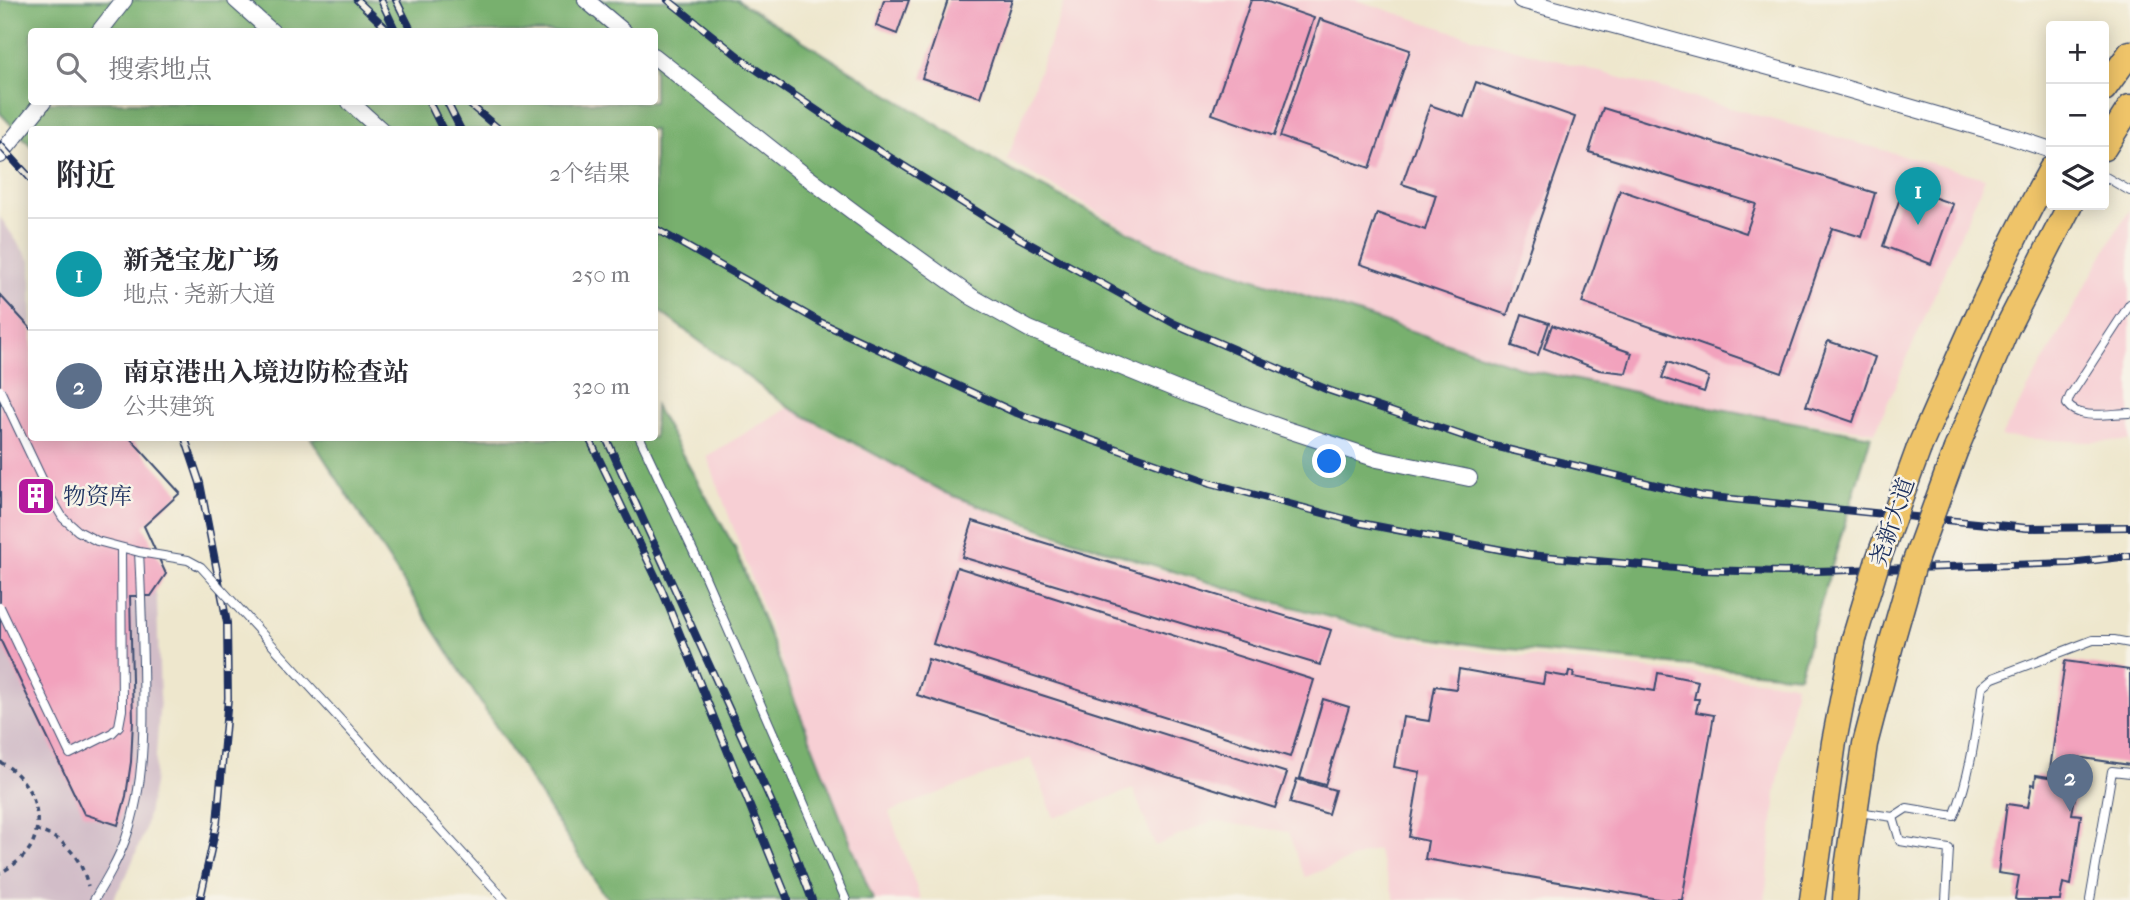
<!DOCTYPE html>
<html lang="zh">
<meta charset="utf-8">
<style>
body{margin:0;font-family:"IM FELL French Canon","Noto Serif SC",serif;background:#f7f7f7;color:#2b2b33}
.controls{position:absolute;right:21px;top:21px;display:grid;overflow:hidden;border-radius:7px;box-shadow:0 4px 18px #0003}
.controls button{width:63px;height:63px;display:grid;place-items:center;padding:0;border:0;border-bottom:2px solid #e1e1e2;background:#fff;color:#2b2b33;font:35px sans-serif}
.you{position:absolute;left:1330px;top:462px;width:24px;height:24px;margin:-18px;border:5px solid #fff;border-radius:50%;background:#1a73e8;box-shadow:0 0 0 10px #1a73e833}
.badge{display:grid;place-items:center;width:46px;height:46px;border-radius:50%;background:#b5179e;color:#fff;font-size:23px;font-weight:700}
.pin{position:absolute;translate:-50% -58px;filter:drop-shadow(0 2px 4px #0008)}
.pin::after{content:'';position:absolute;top:37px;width:24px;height:21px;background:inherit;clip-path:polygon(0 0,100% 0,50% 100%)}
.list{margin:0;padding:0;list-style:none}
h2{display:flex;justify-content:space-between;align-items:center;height:91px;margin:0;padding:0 28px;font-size:30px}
h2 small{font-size:23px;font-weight:400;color:#7c7c81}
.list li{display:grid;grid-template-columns:46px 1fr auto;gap:21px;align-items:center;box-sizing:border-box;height:112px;padding:0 28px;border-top:2px solid #e1e1e2}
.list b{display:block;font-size:26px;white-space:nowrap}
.list p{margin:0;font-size:23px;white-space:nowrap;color:#7c7c81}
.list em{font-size:23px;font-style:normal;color:#7c7c81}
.icon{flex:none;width:38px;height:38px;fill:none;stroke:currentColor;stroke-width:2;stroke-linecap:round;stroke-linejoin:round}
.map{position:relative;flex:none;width:2130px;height:900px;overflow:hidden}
.search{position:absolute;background:#fff;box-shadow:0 4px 18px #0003;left:28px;top:28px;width:630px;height:77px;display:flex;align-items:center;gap:18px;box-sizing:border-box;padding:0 24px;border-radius:7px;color:#7c7c81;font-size:26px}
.panel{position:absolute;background:#fff;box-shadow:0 4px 18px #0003;left:28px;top:126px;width:630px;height:315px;border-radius:7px}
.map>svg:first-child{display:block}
</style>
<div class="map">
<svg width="2130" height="900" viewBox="0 0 2130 900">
<rect width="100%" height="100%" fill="#f7f3e8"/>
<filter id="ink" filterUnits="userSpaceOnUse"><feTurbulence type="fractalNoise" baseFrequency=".0143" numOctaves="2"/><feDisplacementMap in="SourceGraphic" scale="14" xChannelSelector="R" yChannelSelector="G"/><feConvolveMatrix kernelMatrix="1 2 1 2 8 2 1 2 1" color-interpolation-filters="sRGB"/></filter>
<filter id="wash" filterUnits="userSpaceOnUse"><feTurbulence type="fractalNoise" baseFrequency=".00686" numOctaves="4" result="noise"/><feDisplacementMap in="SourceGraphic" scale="28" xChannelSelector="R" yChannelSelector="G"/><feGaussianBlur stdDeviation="1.57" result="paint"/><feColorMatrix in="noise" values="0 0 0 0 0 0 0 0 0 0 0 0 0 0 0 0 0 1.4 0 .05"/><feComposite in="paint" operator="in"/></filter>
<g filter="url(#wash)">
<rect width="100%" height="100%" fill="#eee7cd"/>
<!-- built -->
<g fill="#f7cfd4">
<path d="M 1065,0 L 1356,0 L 1454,32 L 1985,178 L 1875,432 L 1699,407 L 1525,368 L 1153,244 L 1007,160 Z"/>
<path d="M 2130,210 L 2130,441 L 2086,442 L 2001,437 L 2119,226 Z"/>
<path d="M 789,407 L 831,433 L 947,494 L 1058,539 L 1256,599 L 1375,632 L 1485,652 L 1796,684 L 1776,793 L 1765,900 L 1395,900 L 1377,849 L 1305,877 L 1288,832 L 1213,821 L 1155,846 L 1133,789 L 1054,818 L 1031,758 L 889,812 L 921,900 L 869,900 L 707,456 Z"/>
</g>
<!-- industrial -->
<path fill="#d2bdc8" d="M 0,217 L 31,262 L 32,438 L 111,438 L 133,494 L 151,562 L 157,601 L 160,698 L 154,784 L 144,833 L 126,877 L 112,900 L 0,900 Z"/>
<!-- forest -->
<g fill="#78b06e" stroke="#4a7066" stroke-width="2" fill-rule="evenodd">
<path d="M 0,0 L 737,0 L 1013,172 L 1156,246 L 1528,370 L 1698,405 L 1871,436 L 1799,676 L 1488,647 L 1377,630 L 1256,597 L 1060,536 L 946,493 L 788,407 L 655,308 L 654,130 L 32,130 L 31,146 L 0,113 ZM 32,32 L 654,32 L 654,102 L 32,102 Z"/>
<path d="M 655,406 L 735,548 L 873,900 L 610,900 L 602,892 L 311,438 L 654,438 Z"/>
</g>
<g id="blocks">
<!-- building -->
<g fill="#f2a2bd">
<path d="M 884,0 L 909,0 L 897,34 L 876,26 Z"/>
<path d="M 948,0 L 1012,0 L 980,97 L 922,78 Z"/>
<path d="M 1251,0 L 1262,0 L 1314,18 L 1274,136 L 1212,114 Z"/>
<path d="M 1320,19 L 1410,50 L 1370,168 L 1280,137 Z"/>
<path d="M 1476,82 L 1575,117 L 1507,315 L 1360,264 L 1377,213 L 1425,230 L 1436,195 L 1402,184 L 1430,105 L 1464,117 Z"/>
<path d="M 1603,108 L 1875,193 L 1862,237 L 1832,228 L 1782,373 L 1582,303 L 1620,190 L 1746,233 L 1756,204 L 1589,152 Z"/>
<path d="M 1904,187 L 1953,204 L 1931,264 L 1883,246 Z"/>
<path d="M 0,295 L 32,330 L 32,438 L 130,438 L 180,493 L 144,526 L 166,574 L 151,596 L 130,596 L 133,721 L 131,762 L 126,796 L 118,825 L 84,814 L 0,639 Z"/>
<path d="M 1522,314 L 1549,323 L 1538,355 L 1512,346 Z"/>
<path d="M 1552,325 L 1632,353 L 1626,373 L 1599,370 L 1544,348 Z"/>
<path d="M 1828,341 L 1875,357 L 1853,422 L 1806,406 Z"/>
<path d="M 1668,362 L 1709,377 L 1704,392 L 1662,378 Z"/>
<path d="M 973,521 L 1331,630 L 1320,665 L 962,557 Z"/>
<path d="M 957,567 L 1314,680 L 1290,757 L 933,644 Z"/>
<path d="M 928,659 L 1287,773 L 1275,808 L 917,695 Z"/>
<path d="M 2065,661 L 2130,670 L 2130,765 L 2076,757 L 2072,782 L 2076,782 L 2076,792 L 2072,814 L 2081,815 L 2071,885 L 2063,883 L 2060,900 L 2017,900 L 2015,899 L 2019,876 L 1998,873 L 2007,804 L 2028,807 L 2032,784 L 2035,785 L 2036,775 L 2049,777 Z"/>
<path d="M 1459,669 L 1543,684 L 1545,673 L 1568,677 L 1569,671 L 1574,672 L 1573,677 L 1655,691 L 1658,673 L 1698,681 L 1694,699 L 1699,699 L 1696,712 L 1714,715 L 1682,900 L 1664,900 L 1425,859 L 1428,841 L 1409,837 L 1420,772 L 1394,767 L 1403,717 L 1429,721 L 1435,686 L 1456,689 Z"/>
<path d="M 1323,699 L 1349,707 L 1325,785 L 1300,778 Z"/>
<path d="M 1297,779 L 1335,790 L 1328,814 L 1290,803 Z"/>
</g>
</g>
</g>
<g filter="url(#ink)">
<use href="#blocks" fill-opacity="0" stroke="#3b4b6f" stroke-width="2"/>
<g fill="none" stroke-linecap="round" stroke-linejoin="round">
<defs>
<g id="lane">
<path d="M 2104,176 L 2130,191"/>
<path d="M 2130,304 L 2070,396 L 2067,404 C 2079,421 2111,413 2130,413"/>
<path d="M 640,438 L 703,572 L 846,900"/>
<path d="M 1858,812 L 1893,817 L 1907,808 L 1954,816 C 1971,775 1976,730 1982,687 L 1993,678 L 2093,640 L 2114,640 L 2130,643"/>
<path d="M 1893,817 L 1900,841 L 1949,849 L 1946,900"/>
<path d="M 94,900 C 106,880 118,860 126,838 C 146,782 144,722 143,664 C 142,626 141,589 139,552"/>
<path d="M 2090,900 L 2112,771 L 2130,773"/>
</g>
<g id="street">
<path d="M 236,0 L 272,32"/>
<path d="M 586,0 L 624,32"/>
<path d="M 1521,0 L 1788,72 L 2009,136 L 2051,150"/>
<path d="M 99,32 L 124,0"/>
<path d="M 654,56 L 803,174 L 859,216 L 972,297 L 1029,329 L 1190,395 L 1282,428 L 1377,459 L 1469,478"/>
<path d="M 350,102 L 381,130"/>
<path d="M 0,155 L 43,102"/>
</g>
<g id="primary">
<path d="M 2104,89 L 2130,53"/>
<path d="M 2104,148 L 2130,107"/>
<path d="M 1919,448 C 1960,354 2001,259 2051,169"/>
<path d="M 1956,449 L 2007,328 L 2070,205"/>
<path d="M 1812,900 L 1834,742 L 1854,639"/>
<path d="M 1845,900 L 1847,868 L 1865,744 L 1892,641"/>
</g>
</defs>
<!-- lane casing -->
<use href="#lane" stroke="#3b4b6f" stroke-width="10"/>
<!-- street casing -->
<use href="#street" stroke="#3b4b6f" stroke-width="18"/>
<!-- primary casing -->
<use href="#primary" stroke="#3b4b6f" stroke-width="27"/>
<!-- path -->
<g stroke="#3b4b6f" stroke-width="3.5" stroke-dasharray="5 5" stroke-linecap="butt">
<path d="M 0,762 C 30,777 48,817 30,848 C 23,859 11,867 0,873"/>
<path d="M 35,830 C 65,838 81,857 88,886"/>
</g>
<!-- lane -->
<use href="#lane" stroke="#fff" stroke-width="8"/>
<!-- street -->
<use href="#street" stroke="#fff" stroke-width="16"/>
<!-- primary -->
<use href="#primary" stroke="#efc469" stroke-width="24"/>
<defs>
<g id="rail">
<path d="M 357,0 L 390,32"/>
<path d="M 381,0 L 396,32"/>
<path d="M 396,0 L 412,32"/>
<path d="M 668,0 L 748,64 L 846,130 L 1019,238 L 1175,324 L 1328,390 L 1490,445 L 1701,496 L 2027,528 L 2130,527"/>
<path d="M 429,102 L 443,130"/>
<path d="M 447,102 L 461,130"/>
<path d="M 467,102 L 500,130"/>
<path d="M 0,145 L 32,180"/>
<path d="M 654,228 L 820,322 L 1014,412 L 1211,483 L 1360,523 L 1529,555 L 1698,570 L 1784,572 L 2070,563 L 2130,556"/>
<path d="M 185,438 L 200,483 L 227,623 L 228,698 L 217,823 L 200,900"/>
<path d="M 589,438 L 662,590 L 788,900"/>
<path d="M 606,438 L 792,847 L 812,900"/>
</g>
</defs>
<!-- rail casing -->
<use href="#rail" stroke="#1b2f5e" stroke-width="8"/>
<!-- rail -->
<use href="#rail" stroke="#f7f3e8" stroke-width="5" stroke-dasharray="16" stroke-linecap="butt"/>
<defs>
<g id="lane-bridge">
<path d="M 0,390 L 51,498 L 63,518 L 78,531 L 97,541 L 139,552 L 188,560 L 201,567 L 505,900"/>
<path d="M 0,607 L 70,754 L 112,733 L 119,726 L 122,710 L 121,548"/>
</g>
<g id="primary-bridge">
<path d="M 1854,639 L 1878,560 L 1919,448"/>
<path d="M 1892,641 L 1914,564 L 1956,449"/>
</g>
</defs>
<!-- lane-bridge casing -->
<use href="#lane-bridge" stroke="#3b4b6f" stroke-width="10" stroke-linecap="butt"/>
<!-- primary-bridge casing -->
<use href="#primary-bridge" stroke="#3b4b6f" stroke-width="27" stroke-linecap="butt"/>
<!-- lane-bridge -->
<use href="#lane-bridge" stroke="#fff" stroke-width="8"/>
<!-- primary-bridge -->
<use href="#primary-bridge" stroke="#efc469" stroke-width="24"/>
</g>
</g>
<!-- icons -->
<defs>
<symbol id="building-square" viewBox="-11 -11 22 22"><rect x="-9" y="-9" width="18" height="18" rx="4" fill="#b5179e" stroke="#f7f3e8"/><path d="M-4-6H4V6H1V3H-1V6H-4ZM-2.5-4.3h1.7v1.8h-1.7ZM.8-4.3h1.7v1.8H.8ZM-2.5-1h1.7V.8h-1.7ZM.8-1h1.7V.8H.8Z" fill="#fff"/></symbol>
</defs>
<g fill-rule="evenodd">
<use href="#building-square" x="14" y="474" width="44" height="44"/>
</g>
<g text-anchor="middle" stroke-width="5" stroke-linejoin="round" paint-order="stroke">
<!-- poi labels -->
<g font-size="23" fill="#1b2f5e" stroke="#f7f3e8" text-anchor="start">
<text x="63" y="504">物资库</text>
</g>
<!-- street labels -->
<g font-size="23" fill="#1b2f5e" stroke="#f7f3e8">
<text transform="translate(1892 522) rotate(-71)" y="8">尧新大道</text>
</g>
</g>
</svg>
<div class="controls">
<button>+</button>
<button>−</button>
<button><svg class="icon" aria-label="layers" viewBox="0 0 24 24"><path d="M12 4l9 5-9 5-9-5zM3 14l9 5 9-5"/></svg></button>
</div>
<div class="you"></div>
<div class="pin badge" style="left:1918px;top:225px;background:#0f9aa8">1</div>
<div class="pin badge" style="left:2070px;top:812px;background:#5c6f8a">2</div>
<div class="search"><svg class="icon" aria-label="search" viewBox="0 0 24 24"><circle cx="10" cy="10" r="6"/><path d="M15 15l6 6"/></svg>搜索地点</div>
<section class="panel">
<h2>附近<small>2个结果</small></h2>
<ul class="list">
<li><span class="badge" style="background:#0f9aa8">1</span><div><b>新尧宝龙广场</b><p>地点 · 尧新大道</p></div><em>250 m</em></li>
<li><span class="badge" style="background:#5c6f8a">2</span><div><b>南京港出入境边防检查站</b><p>公共建筑</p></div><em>320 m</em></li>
</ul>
</section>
</div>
